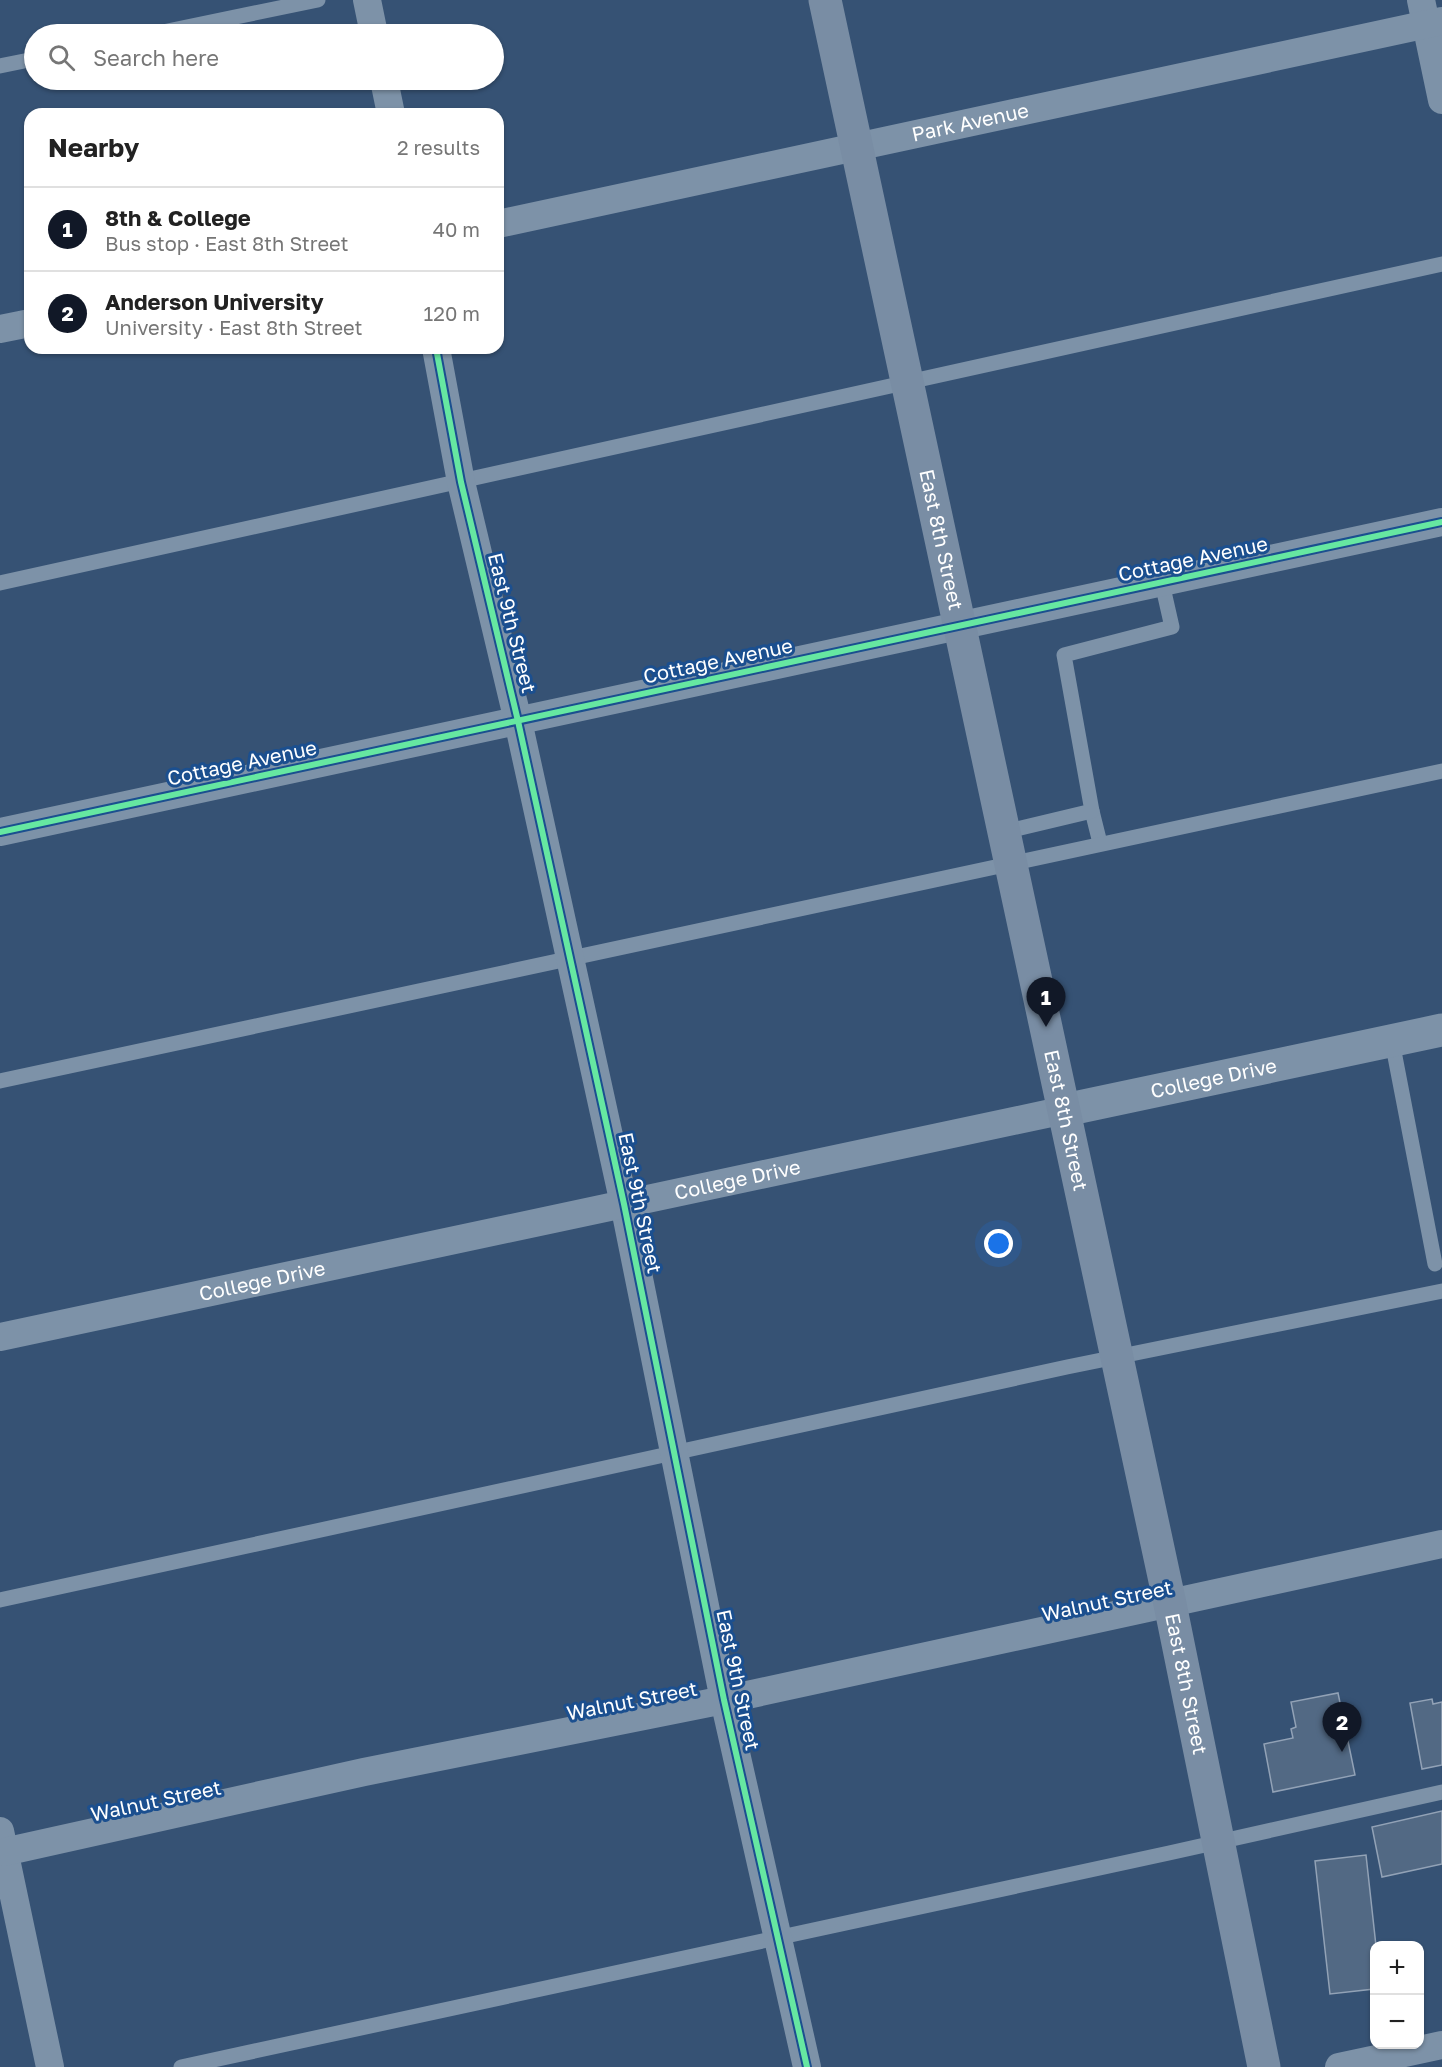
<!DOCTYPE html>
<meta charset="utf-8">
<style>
body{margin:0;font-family:"Golos Text",sans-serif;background:#f6f6f6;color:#222}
.controls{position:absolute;right:18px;bottom:18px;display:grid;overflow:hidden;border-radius:12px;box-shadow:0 2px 4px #0004}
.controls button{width:54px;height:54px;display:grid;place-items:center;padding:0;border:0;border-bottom:2px solid #e0e0e0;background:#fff;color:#222;font:30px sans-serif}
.you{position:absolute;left:999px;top:1244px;width:21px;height:21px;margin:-15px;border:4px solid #fff;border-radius:50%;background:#1a73e8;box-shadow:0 0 0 9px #1a73e833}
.badge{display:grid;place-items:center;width:39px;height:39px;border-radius:50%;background:#111827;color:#fff;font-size:20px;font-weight:700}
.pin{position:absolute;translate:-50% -50px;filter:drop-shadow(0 2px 3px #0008)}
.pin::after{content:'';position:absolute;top:32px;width:21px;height:18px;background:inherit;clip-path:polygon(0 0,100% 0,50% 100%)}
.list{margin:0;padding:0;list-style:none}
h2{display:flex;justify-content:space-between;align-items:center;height:78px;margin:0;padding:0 24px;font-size:26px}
h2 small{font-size:20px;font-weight:400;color:#767676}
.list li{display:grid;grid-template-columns:39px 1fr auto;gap:18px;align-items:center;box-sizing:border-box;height:84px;padding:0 24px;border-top:2px solid #e0e0e0}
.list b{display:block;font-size:22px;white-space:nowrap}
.list p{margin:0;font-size:20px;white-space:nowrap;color:#767676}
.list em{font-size:20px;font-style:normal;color:#767676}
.icon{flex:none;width:33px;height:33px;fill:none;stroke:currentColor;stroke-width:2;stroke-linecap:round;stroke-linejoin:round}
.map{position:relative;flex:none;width:1442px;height:2067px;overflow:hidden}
.search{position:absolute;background:#fff;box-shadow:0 2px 4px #0004;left:24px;top:24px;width:480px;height:66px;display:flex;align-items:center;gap:15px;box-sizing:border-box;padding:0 21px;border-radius:33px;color:#767676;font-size:22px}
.panel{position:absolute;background:#fff;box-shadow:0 2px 4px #0004;left:24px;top:108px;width:480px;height:246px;border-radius:18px}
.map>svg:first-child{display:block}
</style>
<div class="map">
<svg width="1442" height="2067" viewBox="0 0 1442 2067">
<rect width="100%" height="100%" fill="#365274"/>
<!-- building -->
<g fill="#526984" stroke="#92a2b6" stroke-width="1.5">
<path d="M 1338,1693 L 1355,1775 L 1273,1792 L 1264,1744 L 1293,1738 L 1291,1729 L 1296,1727 L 1291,1702 Z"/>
<path d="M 1432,1699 L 1433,1704 L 1442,1702 L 1442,1765 L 1422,1769 L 1410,1703 Z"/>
<path d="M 1442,1811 L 1442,1864 L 1382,1877 L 1372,1827 Z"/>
<path d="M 1366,1855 L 1376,1946 L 1374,1946 L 1374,1989 L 1330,1994 L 1315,1861 Z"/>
</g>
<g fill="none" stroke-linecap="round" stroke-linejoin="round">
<!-- service -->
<g stroke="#7d92a8" stroke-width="15">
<path d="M 153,34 L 318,0"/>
<path d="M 0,66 L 34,59"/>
<path d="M 0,583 L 1442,264"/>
<path d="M 1092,811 L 1100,843"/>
<path d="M 1004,832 L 1092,811 L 1064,655 L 1172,627 L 1162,583"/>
<path d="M 1392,1041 L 1435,1264"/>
<path d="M 0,1081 L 1442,771"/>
<path d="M 0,1600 L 1067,1367 L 1442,1291"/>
<path d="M 181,2067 L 1169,1853 L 1442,1792"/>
</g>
<!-- minor -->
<g stroke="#7d92a8" stroke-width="28">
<path d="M 367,0 L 374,34"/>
<path d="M 1421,0 L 1442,100"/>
<path d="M 384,80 L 391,114"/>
<path id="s1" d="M 498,224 L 1442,21"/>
<path d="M 0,329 L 30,323"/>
<path d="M 436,348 L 461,482 L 518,721 L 624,1204 L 724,1700 L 807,2067"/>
<path d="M 0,832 L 1442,522"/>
<path id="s2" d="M 0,1337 L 1065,1110"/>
<path d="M 0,1831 L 50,2067"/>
<path d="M 4,1852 L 364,1772 L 724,1700 L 1442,1544"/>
<path d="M 1339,2067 L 1442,2045"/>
</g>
<!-- tertiary -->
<path stroke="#7d92a8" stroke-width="33" id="s3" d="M 1065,1110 L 1442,1030"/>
<!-- secondary -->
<path stroke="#798da4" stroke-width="33" id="s4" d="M 825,0 L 1170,1604 L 1264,2067"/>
<defs>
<g id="cycleway">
<path d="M 436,348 L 461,482 L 518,721 L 624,1204 L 724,1700 L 807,2067"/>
<path d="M 0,832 L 1442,522"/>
</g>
</defs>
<!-- cycleway casing -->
<use href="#cycleway" stroke="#1b4f8f" stroke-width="10"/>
<!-- cycleway -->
<use href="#cycleway" stroke="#66e7a1" stroke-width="6"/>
</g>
<g text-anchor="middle" stroke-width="6" stroke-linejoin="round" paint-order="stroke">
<!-- street labels -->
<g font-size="20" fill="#fff" stroke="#1b4f8f">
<text dy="7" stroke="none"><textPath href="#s1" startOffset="483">Park Avenue</textPath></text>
<text dy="7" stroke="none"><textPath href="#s4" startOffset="552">East 8th Street</textPath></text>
<text transform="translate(1193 559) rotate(-12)" y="7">Cottage Avenue</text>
<text transform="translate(512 623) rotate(76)" y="7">East 9th Street</text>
<text transform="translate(718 661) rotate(-12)" y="7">Cottage Avenue</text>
<text transform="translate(242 763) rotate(-12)" y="7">Cottage Avenue</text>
<text dy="7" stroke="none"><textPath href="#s3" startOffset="152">College Drive</textPath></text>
<text dy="7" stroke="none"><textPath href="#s4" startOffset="1146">East 8th Street</textPath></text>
<text dy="7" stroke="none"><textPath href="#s2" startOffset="754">College Drive</textPath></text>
<text transform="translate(640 1203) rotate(78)" y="7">East 9th Street</text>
<text dy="7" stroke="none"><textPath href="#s2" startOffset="268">College Drive</textPath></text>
<text transform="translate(1107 1601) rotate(-12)" y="7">Walnut Street</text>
<text transform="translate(738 1680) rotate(78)" y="7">East 9th Street</text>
<text dy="7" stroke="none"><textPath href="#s4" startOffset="1722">East 8th Street</textPath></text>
<text transform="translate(632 1701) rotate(-11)" y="7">Walnut Street</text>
<text transform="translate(156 1801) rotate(-12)" y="7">Walnut Street</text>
</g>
</g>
</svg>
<div class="controls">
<button>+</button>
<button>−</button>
</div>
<div class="you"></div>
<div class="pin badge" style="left:1046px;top:1027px">1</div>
<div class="pin badge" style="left:1342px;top:1752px">2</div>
<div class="search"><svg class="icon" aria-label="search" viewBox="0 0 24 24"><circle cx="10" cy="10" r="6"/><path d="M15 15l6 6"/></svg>Search here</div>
<section class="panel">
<h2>Nearby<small>2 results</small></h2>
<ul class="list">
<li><span class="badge">1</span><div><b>8th &amp; College</b><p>Bus stop · East 8th Street</p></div><em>40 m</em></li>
<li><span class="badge">2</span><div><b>Anderson University</b><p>University · East 8th Street</p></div><em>120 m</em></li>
</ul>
</section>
</div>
